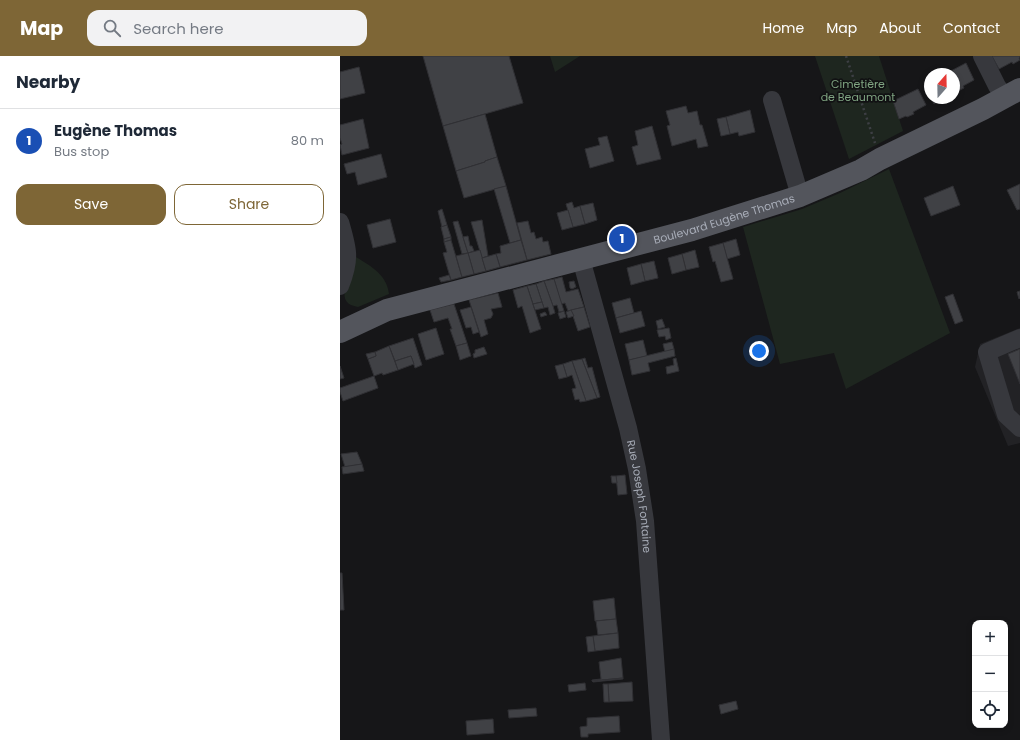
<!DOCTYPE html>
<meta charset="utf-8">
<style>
body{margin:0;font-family:Poppins,sans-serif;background:#f2f2f3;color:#1f2937}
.controls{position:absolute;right:12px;bottom:12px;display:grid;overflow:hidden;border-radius:8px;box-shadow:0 2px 6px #0003}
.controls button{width:36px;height:36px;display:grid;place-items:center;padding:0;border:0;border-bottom:1px solid #e0e1e3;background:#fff;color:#1f2937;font:20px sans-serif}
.compass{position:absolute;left:584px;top:12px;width:36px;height:36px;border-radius:50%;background:#fff;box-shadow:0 2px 6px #0003;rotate:20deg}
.you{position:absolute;left:419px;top:295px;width:14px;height:14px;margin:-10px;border:3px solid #fff;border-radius:50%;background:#1a73e8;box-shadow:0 0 0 6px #1a73e833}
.badge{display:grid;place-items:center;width:26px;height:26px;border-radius:50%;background:#7e6636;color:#fff;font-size:13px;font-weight:700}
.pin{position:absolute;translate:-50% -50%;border:2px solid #fff;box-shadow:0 1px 4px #0006}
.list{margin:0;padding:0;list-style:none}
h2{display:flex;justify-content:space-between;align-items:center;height:52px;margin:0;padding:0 16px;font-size:17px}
h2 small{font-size:13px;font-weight:400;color:#747a83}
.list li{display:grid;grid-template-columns:26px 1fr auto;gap:12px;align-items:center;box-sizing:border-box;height:64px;padding:0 16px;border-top:1px solid #e0e1e3}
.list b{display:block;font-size:15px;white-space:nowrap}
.list p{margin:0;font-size:13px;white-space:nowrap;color:#747a83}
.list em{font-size:13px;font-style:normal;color:#747a83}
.actions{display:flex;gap:8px;padding:12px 16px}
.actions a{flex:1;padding:9px 0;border:1px solid #7e6636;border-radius:12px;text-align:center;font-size:14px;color:#7e6636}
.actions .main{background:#7e6636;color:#fff}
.icon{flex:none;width:22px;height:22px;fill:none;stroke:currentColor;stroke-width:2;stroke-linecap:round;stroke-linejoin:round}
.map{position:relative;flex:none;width:680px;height:684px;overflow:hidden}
header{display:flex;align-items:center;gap:24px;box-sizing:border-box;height:56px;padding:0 20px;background:#7e6636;color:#fff}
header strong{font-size:19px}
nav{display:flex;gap:22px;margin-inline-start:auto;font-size:14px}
.search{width:280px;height:36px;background:#f2f2f3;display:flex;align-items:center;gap:10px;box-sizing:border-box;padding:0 14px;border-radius:12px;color:#747a83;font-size:15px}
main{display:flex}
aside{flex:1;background:#fff}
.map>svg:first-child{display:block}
</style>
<header>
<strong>Map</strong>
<div class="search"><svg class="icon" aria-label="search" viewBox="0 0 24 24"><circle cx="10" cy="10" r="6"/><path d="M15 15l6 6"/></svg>Search here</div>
<nav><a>Home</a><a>Map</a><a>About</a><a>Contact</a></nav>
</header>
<main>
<aside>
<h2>Nearby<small></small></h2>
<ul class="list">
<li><span class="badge" style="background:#1a4fb4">1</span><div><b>Eugène Thomas</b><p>Bus stop</p></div><em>80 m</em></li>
</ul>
<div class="actions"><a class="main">Save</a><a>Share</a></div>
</aside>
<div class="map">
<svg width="680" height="684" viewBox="0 0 680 684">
<rect width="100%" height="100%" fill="#161618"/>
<!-- built -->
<path fill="#222225" d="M 680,272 L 680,387 L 668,390 L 635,311 L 640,288 Z"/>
<!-- green -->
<g fill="#1e261f">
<path d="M 210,0 L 240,0 L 215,16 Z"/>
<path d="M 475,0 L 539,0 L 563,75 L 509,103 Z"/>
<path d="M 549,113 L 610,277 L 506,333 L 494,297 L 440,308 L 403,171 L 462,153 L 500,137 Z"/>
<path d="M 16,201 C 31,210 47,219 49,238 L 18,251 C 7,249 3,244 5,234 Z"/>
</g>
<!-- building -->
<g fill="#404145" stroke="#303034">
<path d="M 83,0 L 169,0 L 183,47 L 103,70 Z"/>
<path d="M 652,0 L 680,0 L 680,1 L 679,2 L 680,4 L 673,8 L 672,6 L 659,13 Z"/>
<path d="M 626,7 L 634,24 L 623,30 L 624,32 L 618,35 L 614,27 L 614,18 L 610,18 L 609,16 Z"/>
<path d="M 19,11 L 25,37 L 0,43 L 0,16 Z"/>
<path d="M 590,26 L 590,40 L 584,29 Z"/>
<path d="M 578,33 L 586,49 L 573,56 L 574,58 L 567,61 L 566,60 L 559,63 L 553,45 Z"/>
<path d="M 591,42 L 600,42 L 600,44 L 594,48 Z"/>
<path d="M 346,50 L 348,57 L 357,55 L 360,69 L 362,69 L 368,90 L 358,92 L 356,83 L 332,90 L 327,70 L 330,69 L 326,55 Z"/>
<path d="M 410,54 L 415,76 L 399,80 L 398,76 L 390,78 L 386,61 Z"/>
<path d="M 145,58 L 157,101 L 145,105 L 145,106 L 116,115 L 103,70 Z"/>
<path d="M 386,61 L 390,78 L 381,80 L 377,63 Z"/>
<path d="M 23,63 L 29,92 L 2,99 L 0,89 L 2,88 L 0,82 L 0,69 Z"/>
<path d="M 312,70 L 321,103 L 297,109 L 292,91 L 298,89 L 295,75 Z"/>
<path d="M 267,80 L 274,105 L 250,112 L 245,93 L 260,89 L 258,82 Z"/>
<path d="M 41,98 L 47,121 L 18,129 L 15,116 L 7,118 L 4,108 Z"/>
<path d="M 157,101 L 166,130 L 124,142 L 116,115 L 145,106 L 145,105 Z"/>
<path d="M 680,128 L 680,153 L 677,154 L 667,134 Z"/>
<path d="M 166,130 L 181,184 L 170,187 L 154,133 Z"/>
<path d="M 613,130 L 620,149 L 591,160 L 584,142 Z"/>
<path d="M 232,146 L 234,152 L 240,150 L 245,168 L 233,171 L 226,148 Z"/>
<path d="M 253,147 L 257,164 L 245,168 L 240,150 Z"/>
<path d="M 102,153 L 107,169 L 102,171 L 98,155 Z"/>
<path d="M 228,154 L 233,171 L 222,174 L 217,157 Z"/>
<path d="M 50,163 L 56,186 L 33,192 L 27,169 Z"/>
<path d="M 142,164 L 148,200 L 142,202 L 131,166 Z"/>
<path d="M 118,165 L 128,197 L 122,198 L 113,166 Z"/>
<path d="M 188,165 L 191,177 L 194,176 L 196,183 L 202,181 L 203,186 L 208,185 L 211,198 L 187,204 L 177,167 Z"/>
<path d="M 107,169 L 111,181 L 104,183 L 101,171 Z"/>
<path d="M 128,180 L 130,190 L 132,190 L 134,195 L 128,197 L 123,181 Z"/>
<path d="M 111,181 L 111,184 L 104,186 L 104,183 Z"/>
<path d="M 396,183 L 400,199 L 387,203 L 383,187 Z"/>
<path d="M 111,184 L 122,221 L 111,224 L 103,197 L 107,196 L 104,186 Z"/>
<path d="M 181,184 L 187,204 L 160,211 L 156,198 L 161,197 L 160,190 Z"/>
<path d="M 383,187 L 393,223 L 381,226 L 375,205 L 373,206 L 369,191 Z"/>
<path d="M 140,194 L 146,215 L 134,218 L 128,197 Z"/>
<path d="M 355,194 L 359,211 L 346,214 L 342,198 Z"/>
<path d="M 128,197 L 134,218 L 122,221 L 116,200 Z"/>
<path d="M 156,198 L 160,211 L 146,215 L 142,202 Z"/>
<path d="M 342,198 L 346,214 L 332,218 L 328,202 Z"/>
<path d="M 314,205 L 318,222 L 305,225 L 301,208 Z"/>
<path d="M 301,208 L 305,225 L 291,229 L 287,212 Z"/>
<path d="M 109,219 L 111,224 L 101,226 L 99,222 Z"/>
<path d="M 222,221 L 226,236 L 238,233 L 244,251 L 228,255 L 225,247 L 221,248 L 214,223 Z"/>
<path d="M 214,223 L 224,255 L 219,256 L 217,249 L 213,250 L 204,225 Z"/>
<path d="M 204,225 L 213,250 L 215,257 L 210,259 L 208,251 L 204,252 L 196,228 Z"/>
<path d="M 234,225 L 236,231 L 232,233 L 230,232 L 229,226 Z"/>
<path d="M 196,228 L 202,246 L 193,248 L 187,230 Z"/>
<path d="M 187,230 L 201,273 L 190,277 L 182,250 L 178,252 L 173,234 Z"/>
<path d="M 680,235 L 680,242 L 679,243 L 677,236 Z"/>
<path d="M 158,237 L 162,251 L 151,253 L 153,258 L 151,262 L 144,264 L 148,278 L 141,281 L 129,244 Z"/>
<path d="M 613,238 L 623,265 L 615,268 L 605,241 Z"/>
<path d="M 290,242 L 294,257 L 276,262 L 272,247 Z"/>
<path d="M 202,246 L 204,252 L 195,254 L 193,248 Z"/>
<path d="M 114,248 L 127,287 L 116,290 L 110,273 L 112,273 L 108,262 L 94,266 L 90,254 Z"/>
<path d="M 131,251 L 139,276 L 133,278 L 131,271 L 126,272 L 120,254 Z"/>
<path d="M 244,251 L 250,271 L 238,275 L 231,254 Z"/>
<path d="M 231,254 L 234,260 L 228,262 L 226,256 Z"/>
<path d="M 224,255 L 226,261 L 220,263 L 218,257 Z"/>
<path d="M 301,255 L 305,270 L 280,277 L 276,262 Z"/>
<path d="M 205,256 L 207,259 L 201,261 L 200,258 Z"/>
<path d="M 322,263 L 325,271 L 318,273 L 316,265 Z"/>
<path d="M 96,272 L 104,298 L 86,304 L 78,278 Z"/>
<path d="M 329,272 L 331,282 L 326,284 L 325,280 L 319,281 L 317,274 Z"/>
<path d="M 73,282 L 82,309 L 75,312 L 71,300 L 55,305 L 49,290 Z"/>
<path d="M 303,284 L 307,300 L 289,304 L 285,288 Z"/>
<path d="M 332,286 L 334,293 L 325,296 L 323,288 Z"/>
<path d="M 127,287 L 131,300 L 120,304 L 116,290 Z"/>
<path d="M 49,290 L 58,314 L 43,319 L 42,317 L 34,320 L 28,303 L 36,300 L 35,296 Z"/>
<path d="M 144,291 L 147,298 L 134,302 L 133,298 L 135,297 L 135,294 Z"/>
<path d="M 334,293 L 335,300 L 308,307 L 310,315 L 292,319 L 289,304 Z"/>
<path d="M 680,293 L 680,328 L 668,298 Z"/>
<path d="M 35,296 L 36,300 L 28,303 L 26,298 Z"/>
<path d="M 71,300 L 74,308 L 58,314 L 55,305 Z"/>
<path d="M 245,302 L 248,312 L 252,311 L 260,341 L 257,342 L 242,303 Z"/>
<path d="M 336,302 L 339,315 L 327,318 L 326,311 L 334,309 L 333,303 Z"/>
<path d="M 242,303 L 257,342 L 246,345 L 232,305 Z"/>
<path d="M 232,305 L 246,345 L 240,346 L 239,343 L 235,344 L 232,333 L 236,332 L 232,319 L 227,321 L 223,308 Z"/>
<path d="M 223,308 L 227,321 L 219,323 L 215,310 Z"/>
<path d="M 0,310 L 4,322 L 0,323 Z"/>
<path d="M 34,320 L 38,332 L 3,345 L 0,336 L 0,332 Z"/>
<path d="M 17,396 L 22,408 L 5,411 L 1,398 Z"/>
<path d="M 22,408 L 24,415 L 3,418 L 2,411 Z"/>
<path d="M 285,419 L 287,438 L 278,439 L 276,420 Z"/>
<path d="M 271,420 L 276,420 L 277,427 L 272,427 Z"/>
<path d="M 0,517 L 2,517 L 4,554 L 0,554 Z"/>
<path d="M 274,542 L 276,563 L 255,565 L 253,545 Z"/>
<path d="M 276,563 L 278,577 L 258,579 L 256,565 Z"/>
<path d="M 278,577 L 279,592 L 255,595 L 253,580 Z"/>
<path d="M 253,580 L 255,595 L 248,596 L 246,581 Z"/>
<path d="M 281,602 L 283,622 L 252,625 L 252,624 L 261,623 L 259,606 Z"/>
<path d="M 283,622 L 283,623 L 253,626 L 252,625 Z"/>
<path d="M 292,626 L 293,645 L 269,646 L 268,628 Z"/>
<path d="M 245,627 L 246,634 L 229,636 L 228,629 Z"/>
<path d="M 263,628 L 268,628 L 269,646 L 264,646 Z"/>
<path d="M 396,645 L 398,653 L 381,658 L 379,649 Z"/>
<path d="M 196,652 L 197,660 L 169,662 L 168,654 Z"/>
<path d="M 279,660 L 280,676 L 248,678 L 248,681 L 241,681 L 240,671 L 247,670 L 247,662 Z"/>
<path d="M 153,663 L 154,677 L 127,679 L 126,665 Z"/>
</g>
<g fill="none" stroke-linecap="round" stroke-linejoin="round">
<!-- path -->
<path stroke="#3d3f44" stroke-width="2.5" stroke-dasharray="2 3" stroke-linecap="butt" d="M 506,0 L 535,87"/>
<!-- minor -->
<g stroke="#37383d" stroke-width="18">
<path d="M 642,0 L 657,30 L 665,41"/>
<path d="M 432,44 L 460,140"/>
<path d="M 0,166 C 8,193 11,203 0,230"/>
<path id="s1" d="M 241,203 L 288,372 L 297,413 L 305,465 L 321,684"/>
<path d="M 680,282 L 647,296 L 666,359 L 680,372"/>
</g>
<!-- major -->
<path stroke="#53555c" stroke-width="22" id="s2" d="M 0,276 L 47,254 L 352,174 L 460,140 L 521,114 L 540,103 L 643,53 L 680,33"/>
</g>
<g text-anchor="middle" stroke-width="3.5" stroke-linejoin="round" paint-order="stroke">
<!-- park labels -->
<g font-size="11" fill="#7fa381" stroke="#111113">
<text x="518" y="32">Cimetière<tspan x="518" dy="13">de Beaumont</tspan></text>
</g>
<!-- street labels -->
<g font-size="11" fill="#a8adb8" stroke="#111113">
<text dy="4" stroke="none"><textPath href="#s2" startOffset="401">Boulevard Eugène Thomas</textPath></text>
<text dy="4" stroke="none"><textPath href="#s1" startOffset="245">Rue Joseph Fontaine</textPath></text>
</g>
</g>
</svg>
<div class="controls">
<button>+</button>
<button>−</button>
<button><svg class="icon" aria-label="locate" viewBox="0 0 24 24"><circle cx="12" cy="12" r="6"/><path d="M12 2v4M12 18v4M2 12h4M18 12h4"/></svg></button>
</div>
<svg class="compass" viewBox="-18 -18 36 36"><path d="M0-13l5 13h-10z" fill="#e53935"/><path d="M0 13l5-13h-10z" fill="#747a83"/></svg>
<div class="you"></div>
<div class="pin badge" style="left:282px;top:183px;background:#1a4fb4">1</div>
</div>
</main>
